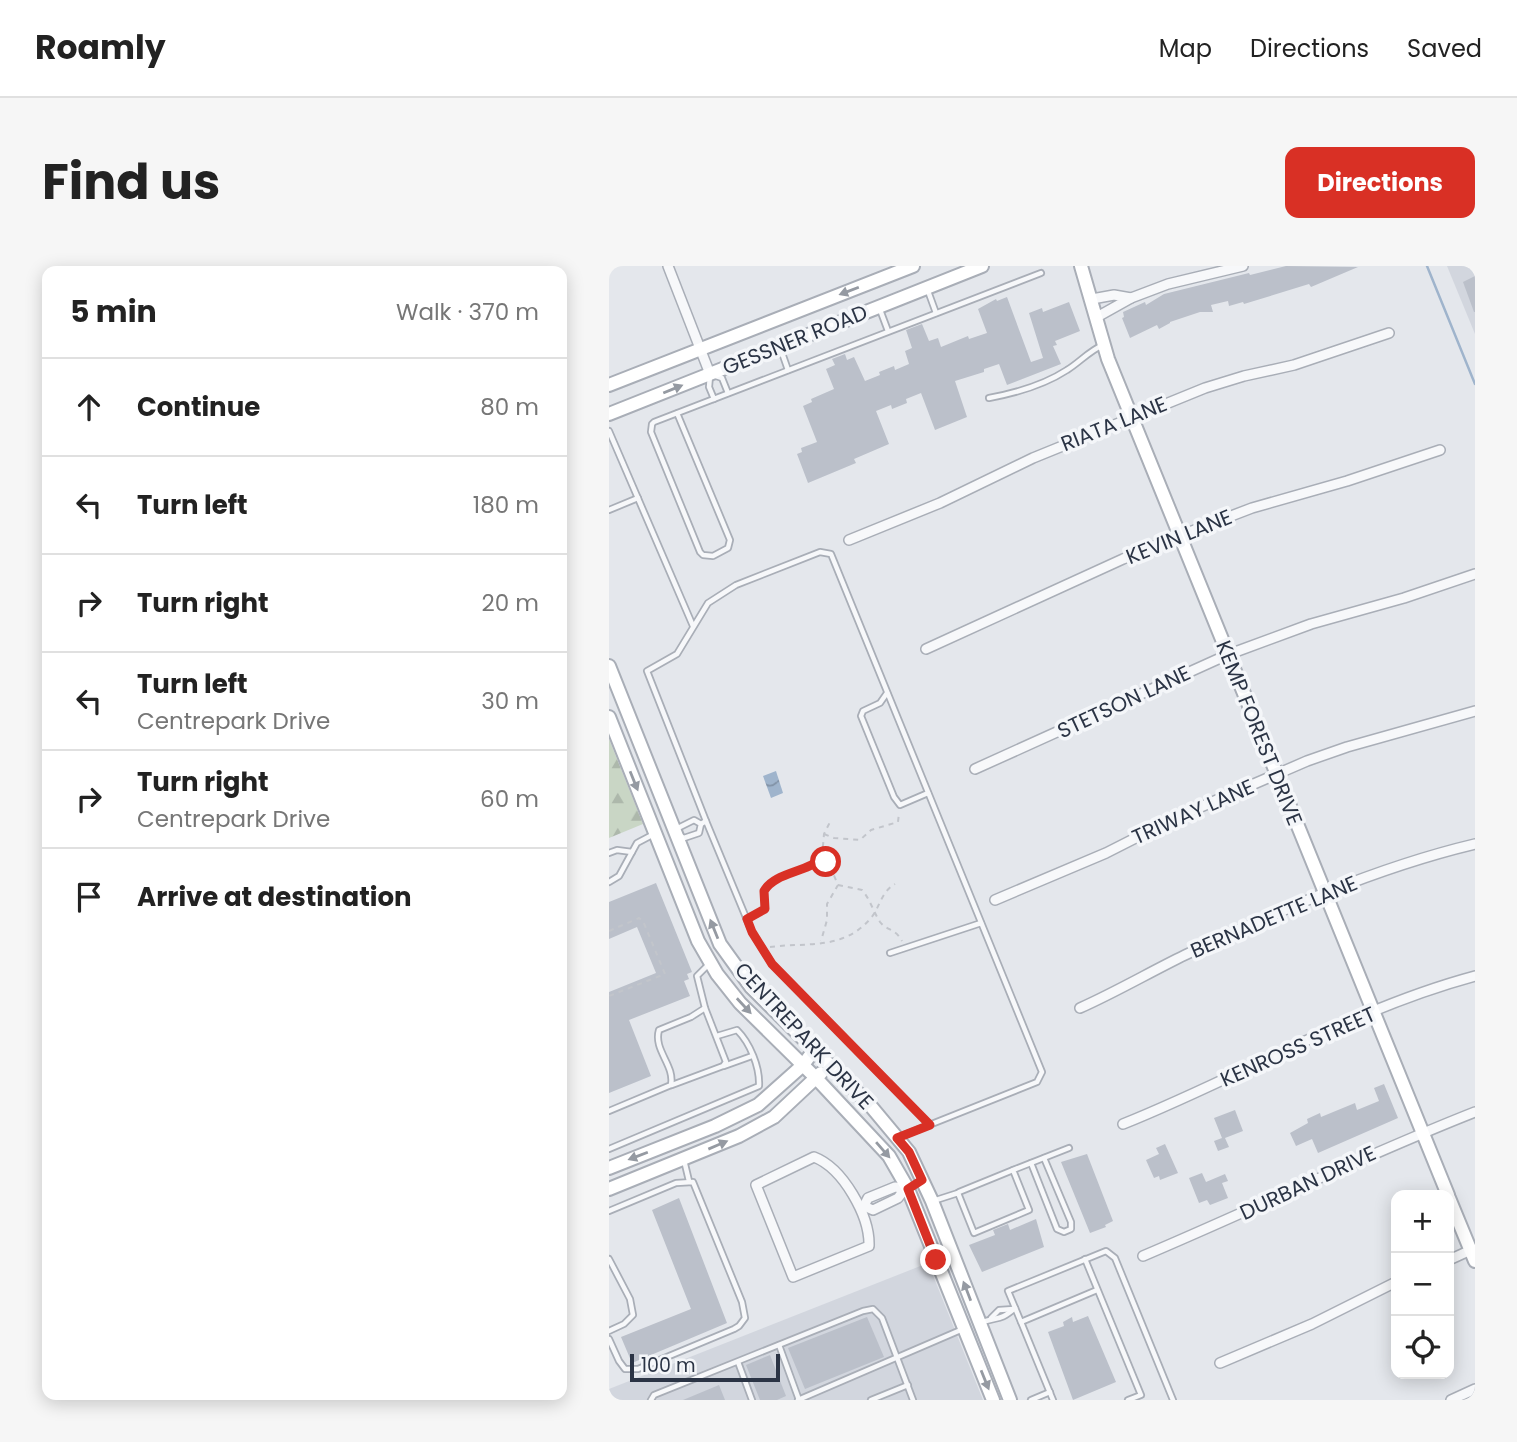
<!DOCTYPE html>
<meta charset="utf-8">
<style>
body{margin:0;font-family:Poppins,sans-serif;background:#f6f6f6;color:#222}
.controls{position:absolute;right:21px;bottom:21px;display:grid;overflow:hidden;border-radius:14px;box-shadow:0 4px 18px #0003}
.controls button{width:63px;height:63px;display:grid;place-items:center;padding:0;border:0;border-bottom:2px solid #e0e0e0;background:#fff;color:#222;font:35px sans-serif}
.scale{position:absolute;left:21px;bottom:18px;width:150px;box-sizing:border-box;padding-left:7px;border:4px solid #2b3445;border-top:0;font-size:19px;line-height:24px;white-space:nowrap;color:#2b3445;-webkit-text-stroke:5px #f4f6f9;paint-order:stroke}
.stop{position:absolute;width:21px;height:21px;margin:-16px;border:5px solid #d93025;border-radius:50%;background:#fff}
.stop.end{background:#d93025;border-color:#fff;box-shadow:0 2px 7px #0008}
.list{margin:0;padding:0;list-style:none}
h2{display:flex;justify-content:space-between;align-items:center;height:91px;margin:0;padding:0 28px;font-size:30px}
h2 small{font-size:23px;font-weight:400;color:#767676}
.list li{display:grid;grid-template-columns:46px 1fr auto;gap:21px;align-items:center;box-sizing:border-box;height:98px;padding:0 28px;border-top:2px solid #e0e0e0}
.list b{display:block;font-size:26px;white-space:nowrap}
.list p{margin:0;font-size:23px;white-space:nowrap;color:#767676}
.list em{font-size:23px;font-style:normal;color:#767676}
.icon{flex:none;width:38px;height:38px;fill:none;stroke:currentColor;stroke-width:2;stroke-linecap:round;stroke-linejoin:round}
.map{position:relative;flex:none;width:866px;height:1134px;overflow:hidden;border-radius:14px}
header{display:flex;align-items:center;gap:42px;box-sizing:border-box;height:98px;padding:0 35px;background:#fff;border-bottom:2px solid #e0e0e0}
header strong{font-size:33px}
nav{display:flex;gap:38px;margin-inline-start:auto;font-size:24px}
.intro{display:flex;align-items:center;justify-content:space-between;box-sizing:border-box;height:168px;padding:0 42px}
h1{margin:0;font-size:49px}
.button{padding:18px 32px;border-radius:14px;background:#d93025;color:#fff;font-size:24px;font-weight:700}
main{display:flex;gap:42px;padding:0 42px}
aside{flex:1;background:#fff;border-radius:14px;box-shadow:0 4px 18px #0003}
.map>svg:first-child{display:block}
</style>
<header>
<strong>Roamly</strong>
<nav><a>Map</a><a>Directions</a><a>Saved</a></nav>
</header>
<div class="intro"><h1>Find us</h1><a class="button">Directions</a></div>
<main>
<aside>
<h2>5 min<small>Walk · 370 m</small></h2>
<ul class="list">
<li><svg class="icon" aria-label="ahead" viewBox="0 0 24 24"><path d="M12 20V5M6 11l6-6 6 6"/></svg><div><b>Continue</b></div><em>80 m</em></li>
<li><svg class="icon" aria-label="left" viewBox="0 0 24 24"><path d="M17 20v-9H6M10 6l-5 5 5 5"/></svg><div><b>Turn left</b></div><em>180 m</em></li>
<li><svg class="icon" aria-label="right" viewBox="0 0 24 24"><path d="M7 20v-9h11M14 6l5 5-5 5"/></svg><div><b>Turn right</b></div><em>20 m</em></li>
<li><svg class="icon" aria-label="left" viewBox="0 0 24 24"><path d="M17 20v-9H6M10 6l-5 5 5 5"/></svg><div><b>Turn left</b><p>Centrepark Drive</p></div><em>30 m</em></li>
<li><svg class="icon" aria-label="right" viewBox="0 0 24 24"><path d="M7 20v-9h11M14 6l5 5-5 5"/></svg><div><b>Turn right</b><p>Centrepark Drive</p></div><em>60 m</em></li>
<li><svg class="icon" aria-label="arrive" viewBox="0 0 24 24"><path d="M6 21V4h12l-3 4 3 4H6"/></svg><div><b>Arrive at destination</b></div></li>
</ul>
</aside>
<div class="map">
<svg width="866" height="1134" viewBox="0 0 866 1134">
<defs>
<pattern id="forest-firs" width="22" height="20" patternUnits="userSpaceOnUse" patternTransform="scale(1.75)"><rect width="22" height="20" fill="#c9d6c5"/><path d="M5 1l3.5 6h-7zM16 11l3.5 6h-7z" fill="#adb8ab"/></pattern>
<pattern id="water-waves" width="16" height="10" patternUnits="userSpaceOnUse" patternTransform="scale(1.75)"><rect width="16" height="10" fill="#9fb4cc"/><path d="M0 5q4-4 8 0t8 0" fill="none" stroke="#8293a7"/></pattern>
</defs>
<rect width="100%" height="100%" fill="#e4e7ec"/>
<!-- built -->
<g fill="#d2d6de">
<path d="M 838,0 L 866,0 L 866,68 Z"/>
<path d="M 319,997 L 374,1134 L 0,1134 L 0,1123 Z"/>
</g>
<!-- forest -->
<path fill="url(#forest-firs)" d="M 0,473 L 34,558 L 0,572 Z"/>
<!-- water -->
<path fill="url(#water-waves)" d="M 167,505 L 174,527 L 162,532 L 154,510 Z"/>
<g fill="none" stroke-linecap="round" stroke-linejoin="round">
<!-- stream -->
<path stroke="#9fb4cc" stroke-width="2.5" d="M 818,0 L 866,118"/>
</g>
<!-- building -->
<g fill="#bbc0ca">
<path d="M 677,0 L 749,1 L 702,21 L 700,18 L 635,38 L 634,36 L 620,40 L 619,35 L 602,39 L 604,46 L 591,46 L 561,56 L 561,57 L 550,63 L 548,59 L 521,72 L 513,52 L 515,51 L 514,46 L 536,36 L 537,39 L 555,28 L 640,7 L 641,9 Z"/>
<path d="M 866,10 L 866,46 L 865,46 L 854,16 Z"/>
<path d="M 398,31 L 422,96 L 434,92 L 420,47 L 433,42 L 434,46 L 460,36 L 471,65 L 446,75 L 448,79 L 444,80 L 452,98 L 398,119 L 390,98 L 375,103 L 375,106 L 346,115 L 358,151 L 326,164 L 312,127 L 297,133 L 298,137 L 283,143 L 282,139 L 267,145 L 280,178 L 245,193 L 247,197 L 199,217 L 188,188 L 193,186 L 192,182 L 208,176 L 194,140 L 203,136 L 202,133 L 225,123 L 217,103 L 226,99 L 223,93 L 236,88 L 238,94 L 245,91 L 256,115 L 271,109 L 270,106 L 285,100 L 286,104 L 300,98 L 296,85 L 303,82 L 297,64 L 313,58 L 320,75 L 329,72 L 332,81 L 359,70 L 360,73 L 378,67 L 369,43 L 387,33 L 388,35 Z"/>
<path d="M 47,617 L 83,706 L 78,708 L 80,713 L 75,715 L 81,730 L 20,754 L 42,810 L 0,827 L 0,726 L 47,707 L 28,661 L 0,673 L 0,636 Z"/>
<path d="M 775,818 L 789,852 L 709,887 L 703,873 L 687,880 L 681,867 L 699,857 L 698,853 L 711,847 L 712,851 L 746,837 L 748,844 L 770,835 L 765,822 Z"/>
<path d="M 626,844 L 634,865 L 616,872 L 620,881 L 609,885 L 605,875 L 613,872 L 605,852 Z"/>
<path d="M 556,878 L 569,907 L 551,914 L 550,910 L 545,912 L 537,894 L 550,888 L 547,882 Z"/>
<path d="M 478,888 L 504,955 L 496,959 L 497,961 L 481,967 L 452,896 Z"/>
<path d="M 593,907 L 597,916 L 616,908 L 619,915 L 613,917 L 619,932 L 601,939 L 598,934 L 590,937 L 580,912 Z"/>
<path d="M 70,932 L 118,1057 L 23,1097 L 12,1071 L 82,1043 L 43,944 Z"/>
<path d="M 427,953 L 435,981 L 373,1006 L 360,979 L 386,969 L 384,964 L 399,958 L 401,964 Z"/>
<path d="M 479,1050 L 507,1116 L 464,1134 L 439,1066 L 455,1060 L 454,1056 L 463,1051 L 464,1056 Z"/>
<path d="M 258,1051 L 275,1091 L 196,1123 L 179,1082 Z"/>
<path d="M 161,1089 L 177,1130 L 168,1134 L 151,1134 L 137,1099 Z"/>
<path d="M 110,1119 L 116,1134 L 74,1134 Z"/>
</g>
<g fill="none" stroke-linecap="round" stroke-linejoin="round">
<defs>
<g id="lane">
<path d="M 319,25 L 327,47"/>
<path d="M 270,41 L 279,65"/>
<path d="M 171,81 L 179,104"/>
<path d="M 101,110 L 100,121 L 105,133"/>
<path d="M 107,110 L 113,112 L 119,127"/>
<path d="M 380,132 C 407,127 435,119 458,104 C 471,96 480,85 494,79"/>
<path d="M 68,147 L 121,274 L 119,282 L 104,290 L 94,289 L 91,286 L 42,166 L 43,158 L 45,156 L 432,7"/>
<path d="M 0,165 L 84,360"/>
<path d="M 0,244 L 29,232"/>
<path d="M 278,427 L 271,437 L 254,445 L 252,450 L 285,531 L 291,539 L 319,527"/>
<path d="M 97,555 L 143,666 L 163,698 L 321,859"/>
<path d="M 92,558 L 97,555 L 38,405 L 68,388 L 99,337 L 127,319 L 211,286 L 222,288 L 433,806 L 428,816 L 290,871"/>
<path d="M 69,562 L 85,554 L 92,558 L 90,567 L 75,572 L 72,570"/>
<path d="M 0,587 L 8,584 L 23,586"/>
<path d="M 0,616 L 10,610 L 28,577 L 45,568"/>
<path d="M 281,687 L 372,657"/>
<path d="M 115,800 L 143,790"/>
<path d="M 63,819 L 114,800 L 117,796 L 96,742"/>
<path d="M 0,845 L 62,819 C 66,799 44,784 50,764 L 82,751 L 96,742 L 88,710 L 99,699"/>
<path d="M 0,883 L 150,820 C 151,801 141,777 128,764 L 108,770"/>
<path d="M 75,894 L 80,915"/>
<path d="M 422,897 L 448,963 L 455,966 L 462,963 L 462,956 L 435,892"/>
<path d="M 350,926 L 404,904"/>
<path d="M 324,935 L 349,927 L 365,967 L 420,944 L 404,904 L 460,882"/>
<path d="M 0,945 L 67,917 L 84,916 L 133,1036 L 136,1052 L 130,1060 L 125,1063 L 29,1103 L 16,1103 L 10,1095 L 0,1073"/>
<path d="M 0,993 L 21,1033 L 24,1049 L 15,1058 L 0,1065"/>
<path d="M 476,993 L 532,1129 L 519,1134"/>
<path d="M 488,1024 L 412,1056 L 399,1025 L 497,985 L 506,992 L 564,1134"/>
<path d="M 382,1052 L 390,1044 L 405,1043"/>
<path d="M 412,1056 L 444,1134"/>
<path d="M 371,1057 C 389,1050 390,1056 406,1042"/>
<path d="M 170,1079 L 190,1134"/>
<path d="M 129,1096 L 143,1134"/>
<path d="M 42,1134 L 45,1129 L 254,1045 L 264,1043 L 273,1052 L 304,1134"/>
<path d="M 189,1134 L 354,1063"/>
<path d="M 262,1134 L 299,1119"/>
<path d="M 422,1134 L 441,1126"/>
</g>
<g id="street">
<path d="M 59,0 L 101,108"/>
<path d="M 522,32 L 559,18 L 634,0"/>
<path d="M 483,33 L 505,29 L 522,32 L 488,51"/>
<path d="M 240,274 L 331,237 L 424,192 L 596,122 L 635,110 L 685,99 L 780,67"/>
<path d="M 317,383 L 514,293 L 570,270 L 643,242 L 738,215 L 831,184"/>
<path d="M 366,503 L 618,389 L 702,358 L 795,332 L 866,308"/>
<path d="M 386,634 L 497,587 L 564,553 L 698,495 L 738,481 L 866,445"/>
<path d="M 471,742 C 507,726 541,706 576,689 C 670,645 765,602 866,578"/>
<path d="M 514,858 C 632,811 743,743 866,710"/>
<path d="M 205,891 C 234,902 261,950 260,980 L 184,1011 L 147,919 Z"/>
<path d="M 255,940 L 264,944 L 289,932 L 295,924"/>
<path d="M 252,942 L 255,940 L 259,932 L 286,921 L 299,923"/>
<path d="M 534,990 C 645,943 754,890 866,846"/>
<path d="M 840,994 L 864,983"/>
<path d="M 611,1097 L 703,1058 L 787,1016"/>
<path d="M 842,1134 L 866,1123"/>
</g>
<g id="secondary">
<path d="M 472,0 L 499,93 L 839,929"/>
<path d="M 0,119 L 304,0"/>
<path d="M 0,148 L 373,0"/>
<path d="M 0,400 L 111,678 L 142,721 L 260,838 L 300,886 L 323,935 L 401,1134"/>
<path d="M 0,451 L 89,675 L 108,708 L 131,737 L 207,812 L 280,890 L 299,923 L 384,1134"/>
<path d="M 0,902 L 106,860 L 149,839 L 194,799 L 205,784"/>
<path d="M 0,923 L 130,870 L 165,851 L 212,807"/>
<path d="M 840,932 L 866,995"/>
</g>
</defs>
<!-- lane casing -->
<use href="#lane" stroke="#a9aeb7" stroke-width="8"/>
<!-- street casing -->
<use href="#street" stroke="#a9aeb7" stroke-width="12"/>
<!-- secondary casing -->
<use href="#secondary" stroke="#a9aeb7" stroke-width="16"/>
<!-- path -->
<g stroke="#c2c5cb" stroke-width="2" stroke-dasharray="5 5" stroke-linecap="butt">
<path d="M 215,568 L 225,572 L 251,574 L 262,564 L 289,556 L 290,547"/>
<path d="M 213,591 L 215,568 L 221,556"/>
<path d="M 229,619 L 253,624 C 261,633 264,645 271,656 C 278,665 286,662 293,675"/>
<path d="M 145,649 L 156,643 L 155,625 C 165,606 197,607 213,592 L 221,600 L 229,619 L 218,638 L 218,654 L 212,675"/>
<path d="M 0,665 L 30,652 L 34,655 L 56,708 L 0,730"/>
<path d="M 161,681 C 197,676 234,685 262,652 C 271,641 272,626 286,618"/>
</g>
<!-- lane -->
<use href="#lane" stroke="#f7f8fa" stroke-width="4.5"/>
<!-- street -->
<use href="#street" stroke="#f7f8fa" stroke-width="9"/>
<!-- secondary -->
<use href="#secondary" stroke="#fff" stroke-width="12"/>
</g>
<!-- one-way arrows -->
<defs><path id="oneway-solid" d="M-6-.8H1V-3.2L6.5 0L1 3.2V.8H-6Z" transform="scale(1.75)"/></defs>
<g fill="#959aa2">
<use href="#oneway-solid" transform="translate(240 25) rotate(159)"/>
<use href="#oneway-solid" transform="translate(64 123) rotate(-22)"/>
<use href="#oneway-solid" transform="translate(25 515) rotate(68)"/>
<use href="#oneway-solid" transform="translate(105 663) rotate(-112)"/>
<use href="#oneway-solid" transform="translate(135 740) rotate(47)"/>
<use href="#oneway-solid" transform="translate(109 879) rotate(-23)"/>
<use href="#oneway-solid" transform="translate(274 884) rotate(49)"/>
<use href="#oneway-solid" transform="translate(29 890) rotate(159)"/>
<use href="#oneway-solid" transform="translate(358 1025) rotate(-111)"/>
<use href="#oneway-solid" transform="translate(376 1114) rotate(68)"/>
</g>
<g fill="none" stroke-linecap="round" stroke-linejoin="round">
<!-- route -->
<path stroke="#d93025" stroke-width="9" d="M 217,596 L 213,592 C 197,607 166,606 155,625 L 156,643 L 138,653 L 143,666 L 163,698 L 321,859 L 288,872 L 300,886 L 313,914 L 299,923 L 327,994"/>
</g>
<g text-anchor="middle" stroke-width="7" stroke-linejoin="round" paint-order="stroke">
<!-- street labels -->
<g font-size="21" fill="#2b3445" stroke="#f4f6f9">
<text transform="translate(186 74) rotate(-22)" y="7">GESSNER ROAD</text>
<text transform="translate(505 158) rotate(-22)" y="7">RIATA LANE</text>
<text transform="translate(570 271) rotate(-22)" y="7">KEVIN LANE</text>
<text transform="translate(515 436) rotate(-25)" y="7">STETSON LANE</text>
<text transform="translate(650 467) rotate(68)" y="7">KEMP FOREST DRIVE</text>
<text transform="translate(584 546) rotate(-24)" y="7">TRIWAY LANE</text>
<text transform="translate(665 651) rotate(-23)" y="7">BERNADETTE LANE</text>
<text transform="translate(195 770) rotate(47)" y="7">CENTREPARK DRIVE</text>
<text transform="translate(689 781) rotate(-24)" y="7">KENROSS STREET</text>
<text transform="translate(699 917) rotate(-25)" y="7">DURBAN DRIVE</text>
</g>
</g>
</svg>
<div class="controls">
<button>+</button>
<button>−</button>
<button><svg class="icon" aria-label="locate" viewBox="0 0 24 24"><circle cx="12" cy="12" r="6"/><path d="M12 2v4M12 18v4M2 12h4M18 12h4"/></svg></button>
</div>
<div class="scale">100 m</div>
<div class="stop" style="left:217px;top:596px"></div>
<div class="stop end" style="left:327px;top:994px"></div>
</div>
</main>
